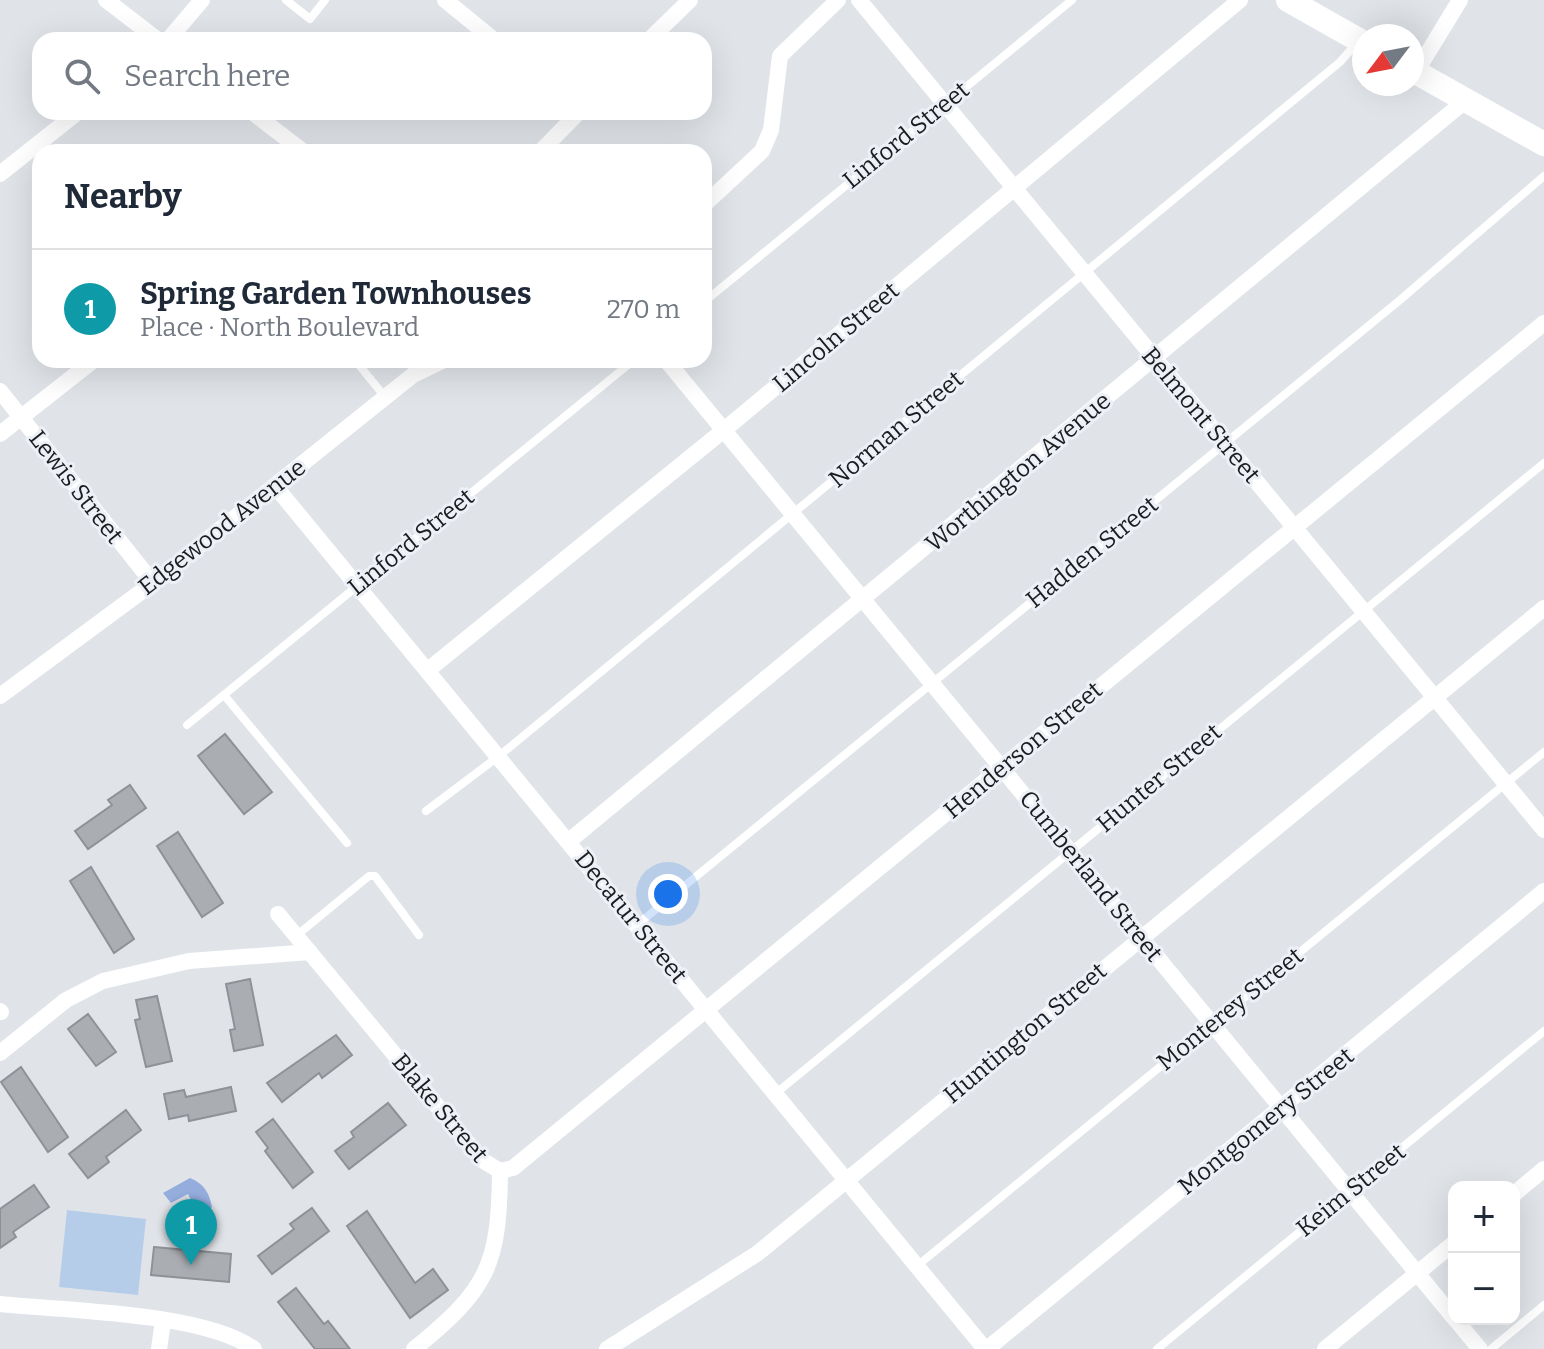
<!DOCTYPE html>
<meta charset="utf-8">
<style>
body{margin:0;font-family:Bitter,serif;background:#f6f6f7;color:#1f2937}
.controls{position:absolute;right:24px;bottom:24px;display:grid;overflow:hidden;border-radius:16px;box-shadow:0 8px 32px #0002}
.controls button{width:72px;height:72px;display:grid;place-items:center;padding:0;border:0;border-bottom:2px solid #e0e1e3;background:#fff;color:#1f2937;font:40px sans-serif}
.compass{position:absolute;left:1352px;top:24px;width:72px;height:72px;border-radius:50%;background:#fff;box-shadow:0 8px 32px #0002;rotate:238deg}
.you{position:absolute;left:668px;top:894px;width:28px;height:28px;margin:-20px;border:6px solid #fff;border-radius:50%;background:#1a73e8;box-shadow:0 0 0 12px #1a73e833}
.badge{display:grid;place-items:center;width:52px;height:52px;border-radius:50%;background:#934fc4;color:#fff;font-size:26px;font-weight:700}
.pin{position:absolute;translate:-50% -66px;filter:drop-shadow(0 2px 4px #0008)}
.pin::after{content:'';position:absolute;top:42px;width:28px;height:24px;background:inherit;clip-path:polygon(0 0,100% 0,50% 100%)}
.list{margin:0;padding:0;list-style:none}
h2{display:flex;justify-content:space-between;align-items:center;height:104px;margin:0;padding:0 32px;font-size:34px}
h2 small{font-size:26px;font-weight:400;color:#747a83}
.list li{display:grid;grid-template-columns:52px 1fr auto;gap:24px;align-items:center;box-sizing:border-box;height:120px;padding:0 32px;border-top:2px solid #e0e1e3}
.list b{display:block;font-size:30px;white-space:nowrap}
.list p{margin:0;font-size:26px;white-space:nowrap;color:#747a83}
.list em{font-size:26px;font-style:normal;color:#747a83}
.icon{flex:none;width:44px;height:44px;fill:none;stroke:currentColor;stroke-width:2;stroke-linecap:round;stroke-linejoin:round}
.map{position:relative;flex:none;width:1544px;height:1349px;overflow:hidden}
.search{position:absolute;background:#fff;box-shadow:0 8px 32px #0002;left:32px;top:32px;width:680px;height:88px;display:flex;align-items:center;gap:20px;box-sizing:border-box;padding:0 28px;border-radius:24px;color:#747a83;font-size:30px}
.panel{position:absolute;background:#fff;box-shadow:0 8px 32px #0002;left:32px;top:144px;width:680px;height:224px;border-radius:24px}
.map>svg:first-child{display:block}
</style>
<div class="map">
<svg width="1544" height="1349" viewBox="0 0 1544 1349">
<rect width="100%" height="100%" fill="#e0e4e9"/>
<!-- green -->
<path fill="#b6cdea" d="M 67,1210 L 146,1219 L 138,1295 L 59,1287 Z"/>
<!-- water -->
<path fill="#94addd" d="M 190,1178 C 204,1184 209,1192 212,1207 L 206,1214 L 198,1214 L 188,1194 L 171,1203 L 163,1193 Z"/>
<!-- building -->
<g fill="#aaaeb3" stroke="#8e9297" stroke-width="2">
<path d="M 225,734 L 272,792 L 244,814 L 198,756 Z"/>
<path d="M 130,785 L 146,808 L 88,849 L 75,831 L 112,805 L 108,800 Z"/>
<path d="M 178,832 L 223,903 L 202,917 L 157,846 Z"/>
<path d="M 91,867 L 134,939 L 114,953 L 70,881 Z"/>
<path d="M 250,979 L 263,1045 L 234,1051 L 230,1030 L 235,1029 L 226,984 Z"/>
<path d="M 157,996 L 172,1061 L 146,1067 L 135,1020 L 140,1019 L 136,1000 Z"/>
<path d="M 88,1014 L 116,1052 L 96,1066 L 68,1029 Z"/>
<path d="M 336,1035 L 352,1055 L 322,1078 L 319,1073 L 282,1102 L 267,1083 Z"/>
<path d="M 21,1067 L 68,1137 L 48,1152 L 1,1082 Z"/>
<path d="M 231,1087 L 236,1111 L 189,1121 L 188,1115 L 169,1119 L 164,1094 L 184,1090 L 186,1097 Z"/>
<path d="M 388,1103 L 406,1125 L 349,1169 L 335,1151 L 354,1137 L 351,1132 Z"/>
<path d="M 126,1110 L 141,1130 L 106,1157 L 109,1162 L 88,1178 L 69,1154 Z"/>
<path d="M 273,1119 L 313,1172 L 293,1188 L 265,1151 L 268,1148 L 256,1132 Z"/>
<path d="M 34,1185 L 49,1207 L 13,1232 L 16,1237 L 0,1248 L 0,1209 Z"/>
<path d="M 312,1208 L 329,1231 L 272,1274 L 258,1256 L 294,1229 L 290,1224 Z"/>
<path d="M 367,1211 L 415,1283 L 433,1269 L 448,1290 L 410,1318 L 347,1226 Z"/>
<path d="M 154,1247 L 231,1254 L 229,1282 L 151,1275 Z"/>
<path d="M 296,1288 L 324,1324 L 328,1321 L 350,1349 L 315,1349 L 278,1302 Z"/>
</g>
<g fill="none" stroke-linecap="round" stroke-linejoin="round">
<!-- service -->
<g stroke="#fff" stroke-width="8">
<path d="M 286,0 L 310,19 L 325,0"/>
<path d="M 704,302 L 1072,0"/>
<path d="M 355,360 L 385,397"/>
<path d="M 224,695 L 347,843"/>
<path d="M 187,725 L 634,360"/>
<path d="M 426,811 L 499,756 L 1340,62 L 1356,44"/>
<path d="M 638,924 L 1400,300 L 1544,176"/>
<path d="M 296,936 L 369,876 L 375,876 L 419,935"/>
<path d="M 775,1094 L 1544,463"/>
<path d="M 917,1266 L 1544,752"/>
<path d="M 1157,1349 L 1544,1031"/>
<path d="M 1491,1349 L 1544,1305"/>
</g>
<!-- minor -->
<g stroke="#fff" stroke-width="16">
<path d="M 106,0 L 158,40"/>
<path d="M 445,0 L 494,40"/>
<path d="M 859,0 L 1544,830"/>
<path d="M 168,40 L 202,0"/>
<path d="M 649,40 L 690,0"/>
<path d="M 1416,72 L 1460,0"/>
<path d="M 252,112 L 304,152"/>
<path d="M 540,152 L 579,112"/>
<path d="M 0,174 L 78,112"/>
<path d="M 704,205 L 762,151 L 771,130 L 780,56 L 838,0"/>
<path d="M 666,360 L 1454,1318"/>
<path d="M 0,391 L 153,583"/>
<path d="M 0,434 L 94,360"/>
<path d="M 275,486 L 985,1349"/>
<path d="M 428,670 L 724,430 L 1240,0"/>
<path d="M 0,696 L 153,583 L 413,375 L 444,360"/>
<path d="M 569,841 L 1465,101"/>
<path d="M 278,914 L 482,1160 L 500,1171"/>
<path d="M 0,1011 L 1,1012"/>
<path d="M 0,1053 L 66,1000 L 103,981 L 189,961 L 310,952"/>
<path d="M 500,1171 L 513,1168 L 1544,323"/>
<path d="M 1514,1194 L 1544,1169"/>
<path d="M 0,1304 C 65,1311 203,1312 254,1349"/>
<path d="M 1455,1319 L 1480,1349"/>
<path d="M 159,1349 L 163,1321"/>
<path d="M 414,1349 C 488,1289 499,1266 500,1171"/>
<path d="M 607,1349 L 758,1253 L 1544,608"/>
<path d="M 987,1349 L 1544,891"/>
<path d="M 1325,1349 L 1454,1243"/>
</g>
<!-- primary -->
<g stroke="#fff" stroke-width="24">
<path d="M 1288,0 L 1364,43"/>
<path d="M 1412,70 L 1544,144"/>
</g>
</g>
<g text-anchor="middle" stroke-width="6" stroke-linejoin="round" paint-order="stroke">
<!-- street labels -->
<g font-size="24" fill="#1a1c1d" stroke="#edf1f7">
<text transform="translate(906 135) rotate(-39)" y="8">Linford Street</text>
<text transform="translate(836 337) rotate(-40)" y="8">Lincoln Street</text>
<text transform="translate(1201 415) rotate(50)" y="8">Belmont Street</text>
<text transform="translate(896 429) rotate(-40)" y="8">Norman Street</text>
<text transform="translate(1018 472) rotate(-40)" y="8">Worthington Avenue</text>
<text transform="translate(76 487) rotate(52)" y="8">Lewis Street</text>
<text transform="translate(222 527) rotate(-38)" y="8">Edgewood Avenue</text>
<text transform="translate(411 542) rotate(-39)" y="8">Linford Street</text>
<text transform="translate(1092 552) rotate(-39)" y="8">Hadden Street</text>
<text transform="translate(1023 750) rotate(-40)" y="8">Henderson Street</text>
<text transform="translate(1159 778) rotate(-40)" y="8">Hunter Street</text>
<text transform="translate(1091 876) rotate(51)" y="8">Cumberland Street</text>
<text transform="translate(631 917) rotate(51)" y="8">Decatur Street</text>
<text transform="translate(1230 1009) rotate(-39)" y="8">Monterey Street</text>
<text transform="translate(1025 1033) rotate(-40)" y="8">Huntington Street</text>
<text transform="translate(440 1108) rotate(50)" y="8">Blake Street</text>
<text transform="translate(1266 1121) rotate(-39)" y="8">Montgomery Street</text>
<text transform="translate(1351 1190) rotate(-39)" y="8">Keim Street</text>
</g>
</g>
</svg>
<div class="controls">
<button>+</button>
<button>−</button>
</div>
<svg class="compass" viewBox="-18 -18 36 36"><path d="M0-13l5 13h-10z" fill="#e53935"/><path d="M0 13l5-13h-10z" fill="#747a83"/></svg>
<div class="you"></div>
<div class="pin badge" style="left:191px;top:1265px;background:#0f9aa8">1</div>
<div class="search"><svg class="icon" aria-label="search" viewBox="0 0 24 24"><circle cx="10" cy="10" r="6"/><path d="M15 15l6 6"/></svg>Search here</div>
<section class="panel">
<h2>Nearby<small></small></h2>
<ul class="list">
<li><span class="badge" style="background:#0f9aa8">1</span><div><b>Spring Garden Townhouses</b><p>Place · North Boulevard</p></div><em>270 m</em></li>
</ul>
</section>
</div>
